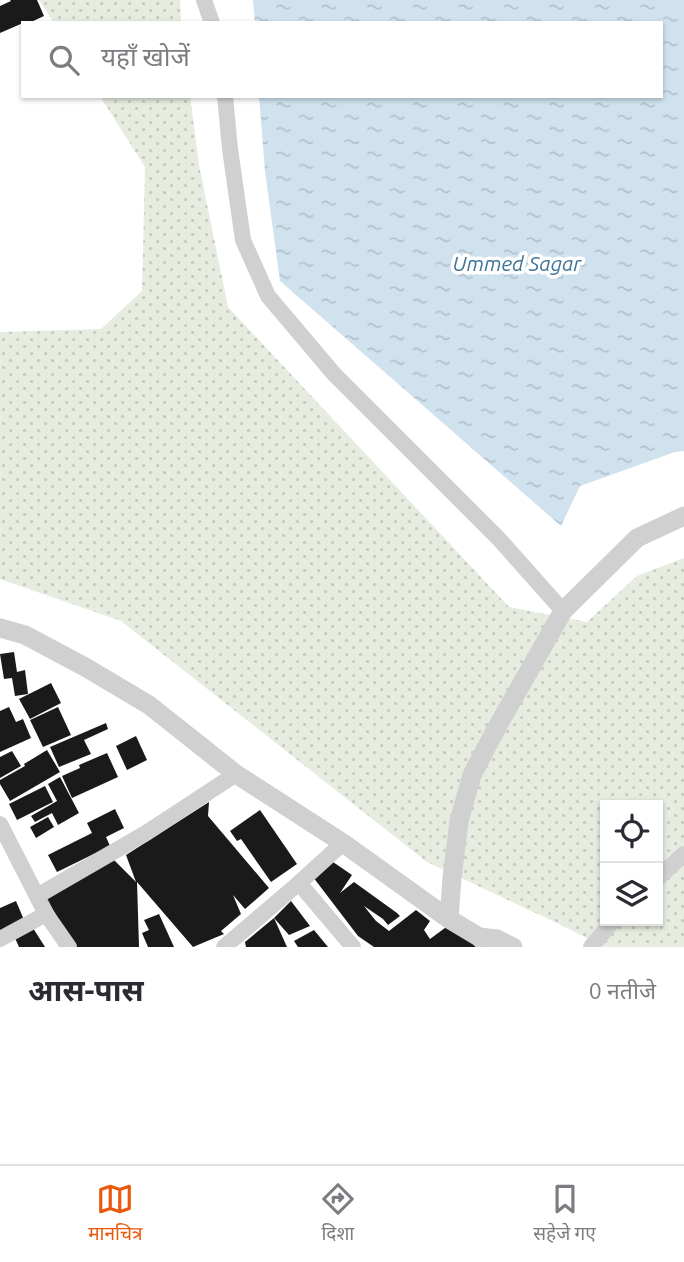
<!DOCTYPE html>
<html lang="hi">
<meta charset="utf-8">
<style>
body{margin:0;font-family:Ubuntu,"Noto Sans Devanagari",sans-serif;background:#f7f7f7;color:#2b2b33}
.controls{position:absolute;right:21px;bottom:21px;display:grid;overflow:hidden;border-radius:0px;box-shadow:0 2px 5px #0004}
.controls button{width:63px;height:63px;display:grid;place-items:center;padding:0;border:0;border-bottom:2px solid #e1e1e2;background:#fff;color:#2b2b33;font:35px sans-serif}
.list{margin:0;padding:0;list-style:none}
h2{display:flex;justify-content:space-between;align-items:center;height:91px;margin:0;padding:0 28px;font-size:30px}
h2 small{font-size:23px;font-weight:400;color:#7c7c81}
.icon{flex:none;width:38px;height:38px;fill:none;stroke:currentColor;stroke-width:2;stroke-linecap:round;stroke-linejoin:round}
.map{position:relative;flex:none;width:684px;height:947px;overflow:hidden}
.search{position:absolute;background:#fff;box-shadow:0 2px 5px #0004;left:21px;right:21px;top:21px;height:77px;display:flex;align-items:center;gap:18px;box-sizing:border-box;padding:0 24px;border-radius:0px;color:#7c7c81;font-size:26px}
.sheet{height:217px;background:#fff}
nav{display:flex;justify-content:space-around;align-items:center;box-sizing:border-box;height:98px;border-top:2px solid #e1e1e2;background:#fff;font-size:19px;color:#7c7c81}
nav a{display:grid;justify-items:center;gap:4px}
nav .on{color:#ea580c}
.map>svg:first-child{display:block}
</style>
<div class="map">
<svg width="684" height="947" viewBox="0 0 684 947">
<defs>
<pattern id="grass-dots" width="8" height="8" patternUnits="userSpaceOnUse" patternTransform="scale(1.75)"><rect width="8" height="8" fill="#e6ecdf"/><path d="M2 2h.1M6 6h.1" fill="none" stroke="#c6cbc0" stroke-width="1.8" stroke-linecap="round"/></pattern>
<pattern id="water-ripples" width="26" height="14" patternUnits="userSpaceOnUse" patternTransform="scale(1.75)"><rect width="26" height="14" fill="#cfe2ee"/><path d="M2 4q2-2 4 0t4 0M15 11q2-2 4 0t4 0" fill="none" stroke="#b2c2cd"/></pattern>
</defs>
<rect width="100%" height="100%" fill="#fff"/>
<!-- grass -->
<g fill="url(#grass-dots)" fill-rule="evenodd">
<path d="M 39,0 L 180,0 L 181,23 L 54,23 Z"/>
<path d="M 100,96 L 190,96 L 199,165 L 228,307 L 509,607 L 587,622 L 637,576 L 684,558 L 684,947 L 604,947 L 559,924 L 427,862 L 121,621 L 0,579 L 0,332 L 101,329 L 142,291 L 145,167 ZM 605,805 L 658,805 L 658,921 L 605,921 Z"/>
</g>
<!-- water -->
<path fill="url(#water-ripples)" d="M 253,0 L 684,0 L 684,451 L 675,452 L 580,486 L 561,526 L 280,281 L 265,171 L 259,96 L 661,96 L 661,23 L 255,23 Z"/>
<!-- building -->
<g fill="#1a1a1a">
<path d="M 10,0 L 37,0 L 44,16 L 29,23 L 23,23 L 0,33 L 0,6 L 11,1 Z"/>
<path d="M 14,652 L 17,672 L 25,670 L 28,694 L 15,696 L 12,678 L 4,679 L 0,654 Z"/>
<path d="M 51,683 L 61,703 L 30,719 L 19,699 Z"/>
<path d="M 9,707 L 16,722 L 23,719 L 31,738 L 0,752 L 0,711 Z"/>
<path d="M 58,707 L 71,735 L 43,747 L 30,720 Z"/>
<path d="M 106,723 L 108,729 L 84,740 L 91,754 L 59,767 L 50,747 Z"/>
<path d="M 136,736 L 147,760 L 127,770 L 116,746 Z"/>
<path d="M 47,750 L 60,772 L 10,801 L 0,784 L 0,780 L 25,766 L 24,764 Z"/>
<path d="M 12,751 L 21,766 L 0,778 L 0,757 Z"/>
<path d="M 107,753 L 118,777 L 72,798 L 62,776 L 80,768 L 79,765 Z"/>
<path d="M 60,777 L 79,813 L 58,825 L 52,813 L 35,822 L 31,816 L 57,801 L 48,784 Z"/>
<path d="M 45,786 L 53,802 L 17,820 L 9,804 Z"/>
<path d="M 209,802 L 208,816 L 269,888 L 245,909 L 233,895 L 241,914 L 221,931 L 224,934 L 193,947 L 137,882 L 139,947 L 74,947 L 47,899 L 113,859 L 136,882 L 126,855 Z"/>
<path d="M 115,809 L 124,828 L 106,837 L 110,846 L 57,872 L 48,855 L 92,833 L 87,823 Z"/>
<path d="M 260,810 L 297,864 L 271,882 L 241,839 L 237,841 L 230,831 Z"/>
<path d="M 48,817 L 54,827 L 36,838 L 30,827 Z"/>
<path d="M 333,862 L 352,875 L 340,893 L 354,882 L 397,913 L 400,916 L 388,925 L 383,919 L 364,906 L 376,921 L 389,931 L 416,910 L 430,921 L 424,930 L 430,939 L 449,925 L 481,947 L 374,947 L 358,936 L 313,877 Z"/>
<path d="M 16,901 L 24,920 L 0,932 L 0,908 Z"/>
<path d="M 291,901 L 310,926 L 289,935 L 274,918 Z"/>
<path d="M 159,914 L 174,947 L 148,947 L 142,933 L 149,930 L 144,920 Z"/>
<path d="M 274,918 L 287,947 L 246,947 L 245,942 Z"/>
<path d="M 33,928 L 45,947 L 19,947 L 15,938 Z"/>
<path d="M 314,930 L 328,947 L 298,947 L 294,941 Z"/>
</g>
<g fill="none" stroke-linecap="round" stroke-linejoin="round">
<!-- minor -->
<g stroke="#d0d0d0" stroke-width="16">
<path d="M 204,0 L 212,23"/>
<path d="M 225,96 L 230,149 L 243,240 L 268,296 L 334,374 L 499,539 L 563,611"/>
<path d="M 0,824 L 46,914 L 69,947"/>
<path d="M 658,878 L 684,854"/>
<path d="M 299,883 L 353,947"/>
<path d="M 37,896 L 146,833 L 236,774"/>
<path d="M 0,939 L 46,914"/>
<path d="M 224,947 L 299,883 L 343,843"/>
<path d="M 591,947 L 613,921"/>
</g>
<!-- tertiary -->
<g stroke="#d0d0d0" stroke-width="19">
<path d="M 0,628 L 25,635 L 85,667 L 149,705 L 236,774 L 343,843 L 449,919 L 479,937 L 489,947"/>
<path d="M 449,919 L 452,878 L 459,821 L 472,775 L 496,729 L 563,611 L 637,538 L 684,516"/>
<path d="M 479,937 L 497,939 L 513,947"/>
</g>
</g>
<g text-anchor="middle" stroke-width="7" stroke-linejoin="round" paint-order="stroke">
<!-- water labels -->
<g font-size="21" font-style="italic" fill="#3f7597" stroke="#fff">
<text x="517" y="271">Ummed Sagar</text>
</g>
</g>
</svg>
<div class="controls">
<button><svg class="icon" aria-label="locate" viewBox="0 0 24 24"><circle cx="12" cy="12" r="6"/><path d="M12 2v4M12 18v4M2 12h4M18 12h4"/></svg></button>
<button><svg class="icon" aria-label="layers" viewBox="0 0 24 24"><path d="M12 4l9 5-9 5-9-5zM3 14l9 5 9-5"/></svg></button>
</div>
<div class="search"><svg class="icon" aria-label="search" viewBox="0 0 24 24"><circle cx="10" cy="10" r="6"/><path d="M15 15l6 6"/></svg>यहाँ खोजें</div>
</div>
<section class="sheet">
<h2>आस-पास<small>0 नतीजे</small></h2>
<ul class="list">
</ul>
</section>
<nav>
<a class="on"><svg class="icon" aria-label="map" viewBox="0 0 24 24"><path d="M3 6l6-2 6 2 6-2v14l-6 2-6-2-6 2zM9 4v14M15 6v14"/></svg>मानचित्र</a>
<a><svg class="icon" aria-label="directions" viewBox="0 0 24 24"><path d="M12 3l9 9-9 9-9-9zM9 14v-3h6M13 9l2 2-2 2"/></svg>दिशा</a>
<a><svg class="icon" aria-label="saved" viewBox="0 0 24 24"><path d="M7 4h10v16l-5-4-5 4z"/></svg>सहेजे गए</a>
</nav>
